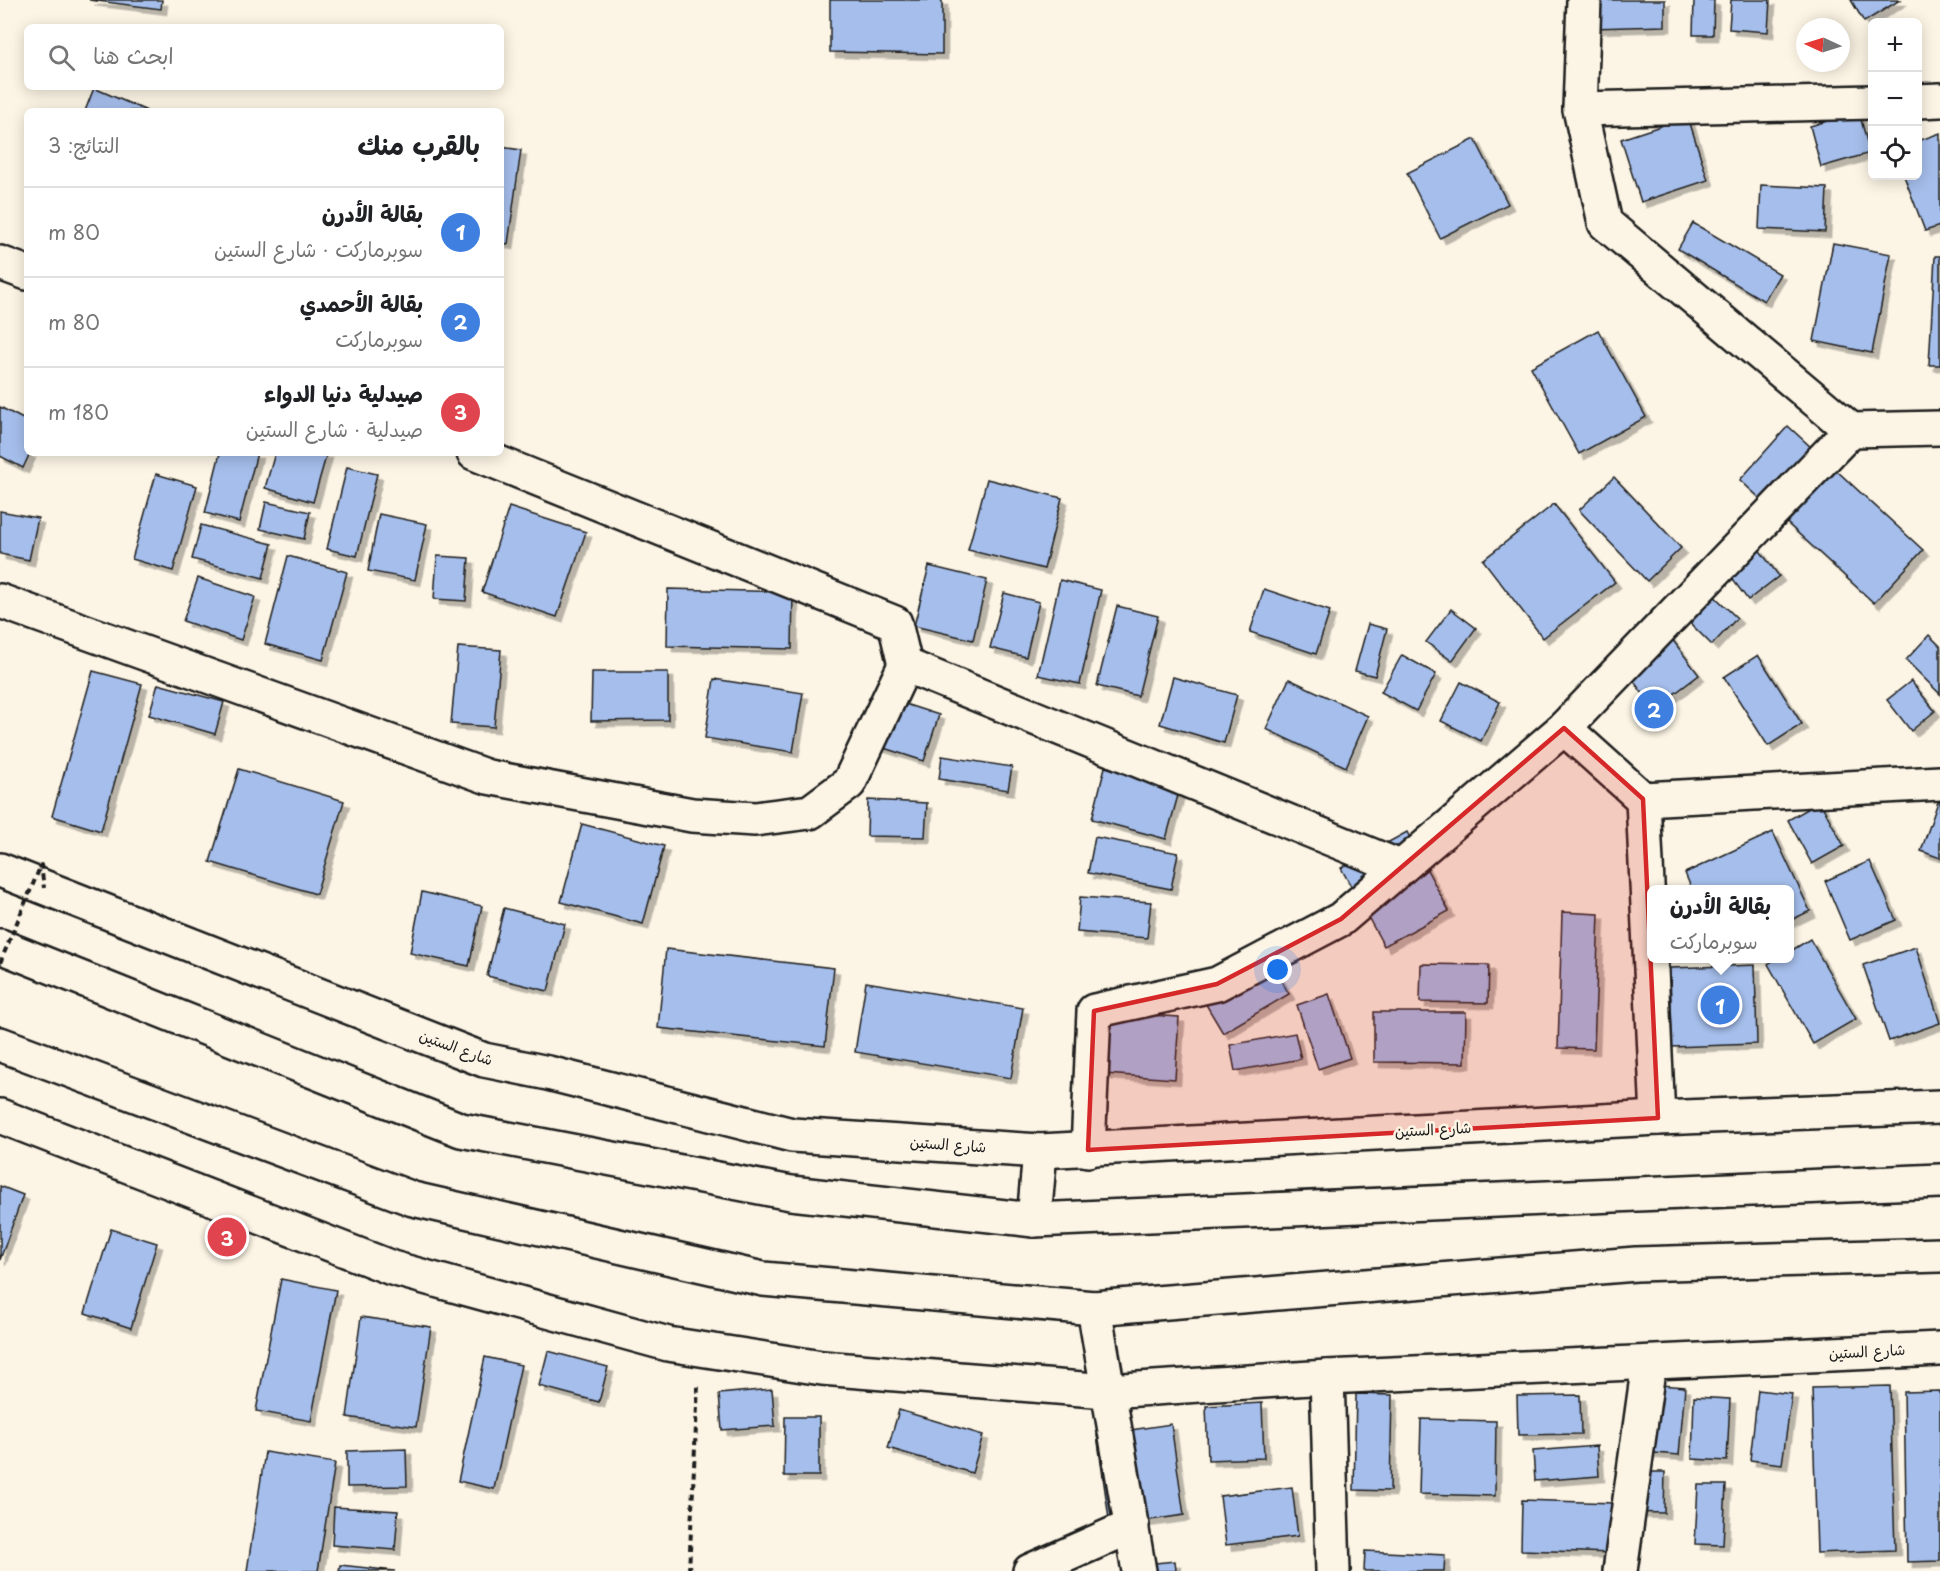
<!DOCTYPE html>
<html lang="ar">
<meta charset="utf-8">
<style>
body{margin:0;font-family:"Playpen Sans","Playpen Sans Arabic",sans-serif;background:#f6f6f6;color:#202124;direction:rtl}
.controls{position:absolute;right:18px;top:18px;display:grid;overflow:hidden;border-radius:9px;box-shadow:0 3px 15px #0003}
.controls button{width:54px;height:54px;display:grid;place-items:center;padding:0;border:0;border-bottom:2px solid #e0e0e0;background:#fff;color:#202124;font:30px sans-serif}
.compass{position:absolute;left:1796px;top:18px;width:54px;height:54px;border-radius:50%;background:#fff;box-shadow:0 3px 15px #0003;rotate:274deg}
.you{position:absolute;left:1278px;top:970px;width:21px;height:21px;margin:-15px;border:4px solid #fff;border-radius:50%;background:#1a73e8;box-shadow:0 0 0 9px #1a73e833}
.badge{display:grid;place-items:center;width:39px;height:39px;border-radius:50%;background:#0f766e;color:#fff;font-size:20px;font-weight:700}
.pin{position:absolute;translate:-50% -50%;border:3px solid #fff;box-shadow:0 2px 6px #0006}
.popup{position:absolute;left:1647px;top:885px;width:147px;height:78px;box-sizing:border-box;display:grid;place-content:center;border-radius:9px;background:#fff;filter:drop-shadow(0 2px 4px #0005);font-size:20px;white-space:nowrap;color:#757577}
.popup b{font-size:22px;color:#202124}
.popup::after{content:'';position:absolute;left:50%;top:100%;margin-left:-12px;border:12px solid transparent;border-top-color:#fff}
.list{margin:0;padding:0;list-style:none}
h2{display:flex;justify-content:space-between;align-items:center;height:78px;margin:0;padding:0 24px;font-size:26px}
h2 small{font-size:20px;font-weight:400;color:#757577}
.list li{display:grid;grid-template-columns:39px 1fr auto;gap:18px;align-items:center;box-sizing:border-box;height:90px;padding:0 24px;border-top:2px solid #e0e0e0}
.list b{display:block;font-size:22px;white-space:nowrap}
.list p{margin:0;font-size:20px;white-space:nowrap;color:#757577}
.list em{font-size:20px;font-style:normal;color:#757577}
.icon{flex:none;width:33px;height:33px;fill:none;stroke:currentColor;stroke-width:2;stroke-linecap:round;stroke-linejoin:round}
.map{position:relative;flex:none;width:1940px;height:1571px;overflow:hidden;direction:ltr}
.search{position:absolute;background:#fff;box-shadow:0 3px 15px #0003;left:24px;top:24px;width:480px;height:66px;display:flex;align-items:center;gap:15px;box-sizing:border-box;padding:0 21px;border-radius:9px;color:#757577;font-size:22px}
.panel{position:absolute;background:#fff;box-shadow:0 3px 15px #0003;left:24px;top:108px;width:480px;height:348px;border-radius:9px;direction:rtl}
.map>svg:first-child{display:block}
</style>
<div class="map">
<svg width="1940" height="1571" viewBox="0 0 1940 1571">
<defs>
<filter id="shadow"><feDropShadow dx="5.5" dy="5.5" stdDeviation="0" flood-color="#0004"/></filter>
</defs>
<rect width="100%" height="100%" fill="#fcf5e5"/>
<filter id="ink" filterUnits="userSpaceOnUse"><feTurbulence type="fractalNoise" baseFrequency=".0167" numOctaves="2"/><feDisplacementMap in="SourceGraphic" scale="12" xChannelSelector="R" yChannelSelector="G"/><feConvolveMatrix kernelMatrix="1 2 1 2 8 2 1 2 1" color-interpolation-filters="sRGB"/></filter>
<g filter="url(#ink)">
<!-- building -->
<g fill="#a5beeb" stroke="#1c1c1c" stroke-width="1.5" filter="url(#shadow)">
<path d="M 89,0 L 162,0 L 161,9 Z"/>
<path d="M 830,0 L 942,0 L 942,54 L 830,52 Z"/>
<path d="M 1591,0 L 1665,0 L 1665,26 L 1592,28 Z"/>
<path d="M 1694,0 L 1714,0 L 1713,35 L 1693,35 Z"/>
<path d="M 1731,0 L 1770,0 L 1768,32 L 1729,29 Z"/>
<path d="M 1851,0 L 1900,0 L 1864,22 Z"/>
<path d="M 94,88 L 147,111 L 85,111 Z"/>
<path d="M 1859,112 L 1870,153 L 1821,167 L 1810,126 Z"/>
<path d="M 1688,117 L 1708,180 L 1641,202 L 1621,139 Z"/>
<path d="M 1940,133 L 1940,226 L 1925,231 L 1904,176 L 1918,176 L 1918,141 Z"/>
<path d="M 1475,139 L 1508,204 L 1440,238 L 1407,173 Z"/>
<path d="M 501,147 L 521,150 L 508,244 L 501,243 Z"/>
<path d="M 1761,185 L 1827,188 L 1825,232 L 1759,229 Z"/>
<path d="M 1693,223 L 1780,274 L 1764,301 L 1678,249 Z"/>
<path d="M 1833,243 L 1891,254 L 1872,353 L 1814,341 Z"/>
<path d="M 1935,256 L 1940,256 L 1940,365 L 1929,365 Z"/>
<path d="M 1598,330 L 1646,417 L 1579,454 L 1531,367 Z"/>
<path d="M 0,407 L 27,421 L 27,453 L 30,453 L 23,468 L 0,456 Z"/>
<path d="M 1788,426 L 1923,550 L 1874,603 L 1740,480 Z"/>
<path d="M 220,453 L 257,453 L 239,522 L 205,513 Z"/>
<path d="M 275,453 L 327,453 L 313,502 L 265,488 Z"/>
<path d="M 347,467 L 377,474 L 357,556 L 327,549 Z"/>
<path d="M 156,474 L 197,486 L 173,571 L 132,559 Z"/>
<path d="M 1614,477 L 1681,548 L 1647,581 L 1579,510 Z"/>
<path d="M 987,479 L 1062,498 L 1044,569 L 968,550 Z"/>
<path d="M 266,502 L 310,512 L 304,539 L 260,529 Z"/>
<path d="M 1554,504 L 1615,582 L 1543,638 L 1483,560 Z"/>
<path d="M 509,507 L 586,532 L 557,617 L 482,592 Z"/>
<path d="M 0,511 L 38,518 L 29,560 L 0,554 Z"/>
<path d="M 379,514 L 427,524 L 415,580 L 368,571 Z"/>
<path d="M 201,525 L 272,544 L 263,578 L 192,559 Z"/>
<path d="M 1758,548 L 1779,576 L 1748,600 L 1727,572 Z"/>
<path d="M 288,556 L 347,572 L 323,660 L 265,644 Z"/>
<path d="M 437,556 L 469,558 L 466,601 L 434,599 Z"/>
<path d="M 929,566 L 987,580 L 973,640 L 914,626 Z"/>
<path d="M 198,578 L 255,597 L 241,640 L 183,621 Z"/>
<path d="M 1060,580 L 1101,590 L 1080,684 L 1038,675 Z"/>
<path d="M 668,589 L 793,592 L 792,649 L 667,646 Z"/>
<path d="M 1264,589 L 1330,611 L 1316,654 L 1250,632 Z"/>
<path d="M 1709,591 L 1737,618 L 1712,645 L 1684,617 Z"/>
<path d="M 1004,593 L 1039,602 L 1026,657 L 990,648 Z"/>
<path d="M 1117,606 L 1158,616 L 1138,696 L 1097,686 Z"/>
<path d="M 1451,609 L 1476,628 L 1452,661 L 1426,642 Z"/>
<path d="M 1368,624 L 1387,629 L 1375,676 L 1355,671 Z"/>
<path d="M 1666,631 L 1699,675 L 1654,709 L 1621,664 Z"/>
<path d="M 1929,635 L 1940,646 L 1940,694 L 1906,660 Z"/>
<path d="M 458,647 L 501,650 L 494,727 L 451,724 Z"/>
<path d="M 1402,655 L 1436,674 L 1416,711 L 1381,692 Z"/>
<path d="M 1758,655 L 1802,724 L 1768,746 L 1724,677 Z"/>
<path d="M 93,671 L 142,684 L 101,831 L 52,816 Z"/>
<path d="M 592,672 L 668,672 L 668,720 L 591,721 Z"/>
<path d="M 1173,677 L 1237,695 L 1224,743 L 1160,724 Z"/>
<path d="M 714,679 L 803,693 L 793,752 L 705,738 Z"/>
<path d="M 1289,679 L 1368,716 L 1346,767 L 1266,729 Z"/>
<path d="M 1911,681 L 1935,711 L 1911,731 L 1887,700 Z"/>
<path d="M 1461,682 L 1500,702 L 1481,741 L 1441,721 Z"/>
<path d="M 158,684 L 224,702 L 215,734 L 149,715 Z"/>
<path d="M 880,696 L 939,715 L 924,761 L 865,742 Z"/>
<path d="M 942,756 L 1012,767 L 1008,790 L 939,779 Z"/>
<path d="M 1105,767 L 1180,788 L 1166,839 L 1092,819 Z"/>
<path d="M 239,769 L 344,801 L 316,894 L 210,862 Z"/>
<path d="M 1939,799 L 1940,799 L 1940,858 L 1921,851 Z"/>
<path d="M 868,800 L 927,803 L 925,837 L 867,836 Z"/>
<path d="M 1820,802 L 1844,846 L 1812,864 L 1788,820 Z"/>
<path d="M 582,824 L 664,846 L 643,924 L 561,902 Z"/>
<path d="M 1407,832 L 1449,911 L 1384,946 L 1341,868 Z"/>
<path d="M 1773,832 L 1810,911 L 1789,921 L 1789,890 L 1692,890 L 1685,873 Z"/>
<path d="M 1095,837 L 1178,853 L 1171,889 L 1088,873 Z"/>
<path d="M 1870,861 L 1896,920 L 1850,940 L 1825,881 Z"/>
<path d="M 422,892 L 482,906 L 469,966 L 410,953 Z"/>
<path d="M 1080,897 L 1151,902 L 1147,938 L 1077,932 Z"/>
<path d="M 504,908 L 565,924 L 548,991 L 487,976 Z"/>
<path d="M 1562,912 L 1599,914 L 1594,1049 L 1558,1048 Z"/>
<path d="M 1810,939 L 1856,1019 L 1813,1044 L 1768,964 L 1777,958 L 1789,958 L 1789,952 Z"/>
<path d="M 1259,942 L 1289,994 L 1223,1033 L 1192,981 Z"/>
<path d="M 1916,947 L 1940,1023 L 1889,1041 L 1863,965 Z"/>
<path d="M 666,949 L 834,968 L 825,1046 L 658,1028 Z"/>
<path d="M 1421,964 L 1489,965 L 1488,1003 L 1420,1002 Z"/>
<path d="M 1755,965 L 1757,1044 L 1672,1047 L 1670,968 Z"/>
<path d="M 866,982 L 1023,1008 L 1011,1078 L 855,1052 Z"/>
<path d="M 1329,994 L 1350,1058 L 1318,1069 L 1297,1005 Z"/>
<path d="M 1080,1010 L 1179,1017 L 1175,1079 L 1076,1072 Z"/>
<path d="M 1374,1012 L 1466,1012 L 1465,1063 L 1374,1062 Z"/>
<path d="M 1295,1033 L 1301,1059 L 1235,1071 L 1230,1045 Z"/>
<path d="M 0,1186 L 23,1195 L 0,1260 Z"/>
<path d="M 111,1229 L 157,1243 L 131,1328 L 85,1313 Z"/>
<path d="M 281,1279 L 336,1290 L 311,1421 L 256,1411 Z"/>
<path d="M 361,1317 L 431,1327 L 416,1427 L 347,1417 Z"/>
<path d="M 548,1351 L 608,1367 L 599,1402 L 539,1386 Z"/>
<path d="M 485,1357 L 521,1365 L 494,1489 L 458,1481 Z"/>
<path d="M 1635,1383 L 1685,1387 L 1679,1455 L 1629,1451 Z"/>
<path d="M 1890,1386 L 1895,1550 L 1817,1553 L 1812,1388 Z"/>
<path d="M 772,1389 L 775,1426 L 722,1430 L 719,1394 Z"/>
<path d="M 1758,1390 L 1792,1394 L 1782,1464 L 1750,1460 Z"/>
<path d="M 1940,1391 L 1940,1561 L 1907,1562 L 1904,1392 Z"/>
<path d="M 1356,1394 L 1392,1395 L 1390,1491 L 1354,1490 Z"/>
<path d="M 1580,1395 L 1581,1434 L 1518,1435 L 1517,1396 Z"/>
<path d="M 1694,1397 L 1730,1399 L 1727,1461 L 1692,1459 Z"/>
<path d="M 1262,1403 L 1264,1458 L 1208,1460 L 1206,1406 Z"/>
<path d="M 899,1410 L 983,1435 L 972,1473 L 888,1448 Z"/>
<path d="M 785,1417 L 819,1417 L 819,1476 L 784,1476 Z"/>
<path d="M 1421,1419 L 1496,1421 L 1495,1496 L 1419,1494 Z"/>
<path d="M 1171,1424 L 1184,1515 L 1110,1526 L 1097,1435 Z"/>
<path d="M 1597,1446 L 1599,1476 L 1535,1481 L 1533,1451 Z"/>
<path d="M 406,1449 L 407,1486 L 347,1487 L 347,1451 Z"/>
<path d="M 265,1452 L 335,1463 L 318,1571 L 247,1571 Z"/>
<path d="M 1624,1472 L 1665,1472 L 1664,1513 L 1624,1512 Z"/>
<path d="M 1698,1485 L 1726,1485 L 1723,1545 L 1695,1544 Z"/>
<path d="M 1292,1487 L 1298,1536 L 1226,1545 L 1220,1496 Z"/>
<path d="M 1522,1500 L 1614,1503 L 1612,1553 L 1521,1550 Z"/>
<path d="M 334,1507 L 398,1511 L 395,1550 L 332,1545 Z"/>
<path d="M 1365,1551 L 1445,1555 L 1444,1571 L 1364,1571 Z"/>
<path d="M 1175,1561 L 1176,1571 L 1126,1571 L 1125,1566 Z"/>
<path d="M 340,1565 L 395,1571 L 339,1571 Z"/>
</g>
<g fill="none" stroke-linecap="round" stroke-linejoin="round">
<defs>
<g id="minor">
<path d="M 1584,0 L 1580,109 L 1605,223 L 1851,430 L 1940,428"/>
<path d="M 1918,101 L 1940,100"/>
<path d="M 1580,109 L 1872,102"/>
<path d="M 0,263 L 27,273"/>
<path d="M 474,453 L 895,623 L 905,665 L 1400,867"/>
<path d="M 0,601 L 488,777 L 692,815 L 755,819 L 810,812 L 849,783 L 905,665"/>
<path d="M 1564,728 L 1643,799 L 1658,1118"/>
<path d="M 1643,799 L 1940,783"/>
<path d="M 1088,1150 L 1094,1011 L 1217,984 L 1341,919 L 1564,728 L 1851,430"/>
<path d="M 1094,1308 L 1139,1571"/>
<path d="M 1327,1377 L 1333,1571"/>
<path d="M 1030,1571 L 1132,1526"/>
<path d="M 1620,1571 L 1649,1363"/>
</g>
<g id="primary">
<path d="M 0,870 L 484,1060 L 548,1073 L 792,1135 L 1040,1151 L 1658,1118 L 1940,1107"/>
<path d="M 0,1116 L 392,1268 L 668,1344 L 822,1368 L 1107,1391 L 1327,1377 L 1940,1349"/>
</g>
<g id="trunk">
<path d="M 0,946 L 461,1130 L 791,1193 L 1034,1220 L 1940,1181"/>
<path d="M 0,1044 L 413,1199 L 763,1279 L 1094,1308 L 1636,1264 L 1940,1255"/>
<path d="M 1034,1220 L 1040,1151"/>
</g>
</defs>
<!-- minor casing -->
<use href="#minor" stroke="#1c1c1c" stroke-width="38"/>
<!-- primary casing -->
<use href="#primary" stroke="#1c1c1c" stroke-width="38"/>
<!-- trunk casing -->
<use href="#trunk" stroke="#1c1c1c" stroke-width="38"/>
<!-- path -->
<path stroke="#1c1c1c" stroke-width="4" stroke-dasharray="6 4.5" stroke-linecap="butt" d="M 689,1571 L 698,1385"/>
<!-- minor -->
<use href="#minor" stroke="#fcf5e5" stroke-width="33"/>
<!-- primary -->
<use href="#primary" stroke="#fcf5e5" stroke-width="33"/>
<!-- trunk -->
<use href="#trunk" stroke="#fcf5e5" stroke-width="33"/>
<!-- path-bridge -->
<path stroke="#1c1c1c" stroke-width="4" stroke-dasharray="6 4.5" stroke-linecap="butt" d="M 0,963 L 41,865 L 44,888"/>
</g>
</g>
<!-- marked area -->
<path fill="#d62828" fill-opacity="0.2" stroke="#d62828" stroke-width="4.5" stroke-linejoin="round" d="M 1564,728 L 1643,799 L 1658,1118 L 1088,1150 L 1094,1011 L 1217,984 L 1341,919 Z"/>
<g text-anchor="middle" stroke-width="5" stroke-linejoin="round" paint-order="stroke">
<!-- street labels -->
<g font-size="15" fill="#1c1c1c" stroke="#fcf5e5">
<text transform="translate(456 1048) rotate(20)" y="5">شارع الستين</text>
<text transform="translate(1433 1130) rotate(-3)" y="5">شارع الستين</text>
<text transform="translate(948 1145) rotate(4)" y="5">شارع الستين</text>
<text transform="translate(1867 1352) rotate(-3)" y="5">شارع الستين</text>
</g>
</g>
</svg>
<div class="controls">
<button>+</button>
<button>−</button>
<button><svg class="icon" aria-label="locate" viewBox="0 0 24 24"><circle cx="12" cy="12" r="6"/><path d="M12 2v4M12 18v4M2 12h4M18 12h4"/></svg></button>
</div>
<svg class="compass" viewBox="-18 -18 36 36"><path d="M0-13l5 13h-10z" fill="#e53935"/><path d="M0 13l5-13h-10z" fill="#757577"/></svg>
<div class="you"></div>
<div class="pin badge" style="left:1720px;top:1005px;background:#3f7fe0">1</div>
<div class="popup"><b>بقالة الأدرن</b>سوبرماركت</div>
<div class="pin badge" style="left:1654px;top:709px;background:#3f7fe0">2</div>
<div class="pin badge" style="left:227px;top:1237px;background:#e0444e">3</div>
<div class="search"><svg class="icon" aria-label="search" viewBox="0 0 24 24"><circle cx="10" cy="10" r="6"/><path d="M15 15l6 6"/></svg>ابحث هنا</div>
<section class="panel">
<h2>بالقرب منك<small>النتائج: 3</small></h2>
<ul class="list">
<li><span class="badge" style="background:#3f7fe0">1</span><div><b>بقالة الأدرن</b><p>سوبرماركت · شارع الستين</p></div><em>80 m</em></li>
<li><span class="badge" style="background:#3f7fe0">2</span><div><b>بقالة الأحمدي</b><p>سوبرماركت</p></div><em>80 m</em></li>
<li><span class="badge" style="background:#e0444e">3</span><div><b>صيدلية دنيا الدواء</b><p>صيدلية · شارع الستين</p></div><em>180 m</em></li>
</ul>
</section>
</div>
